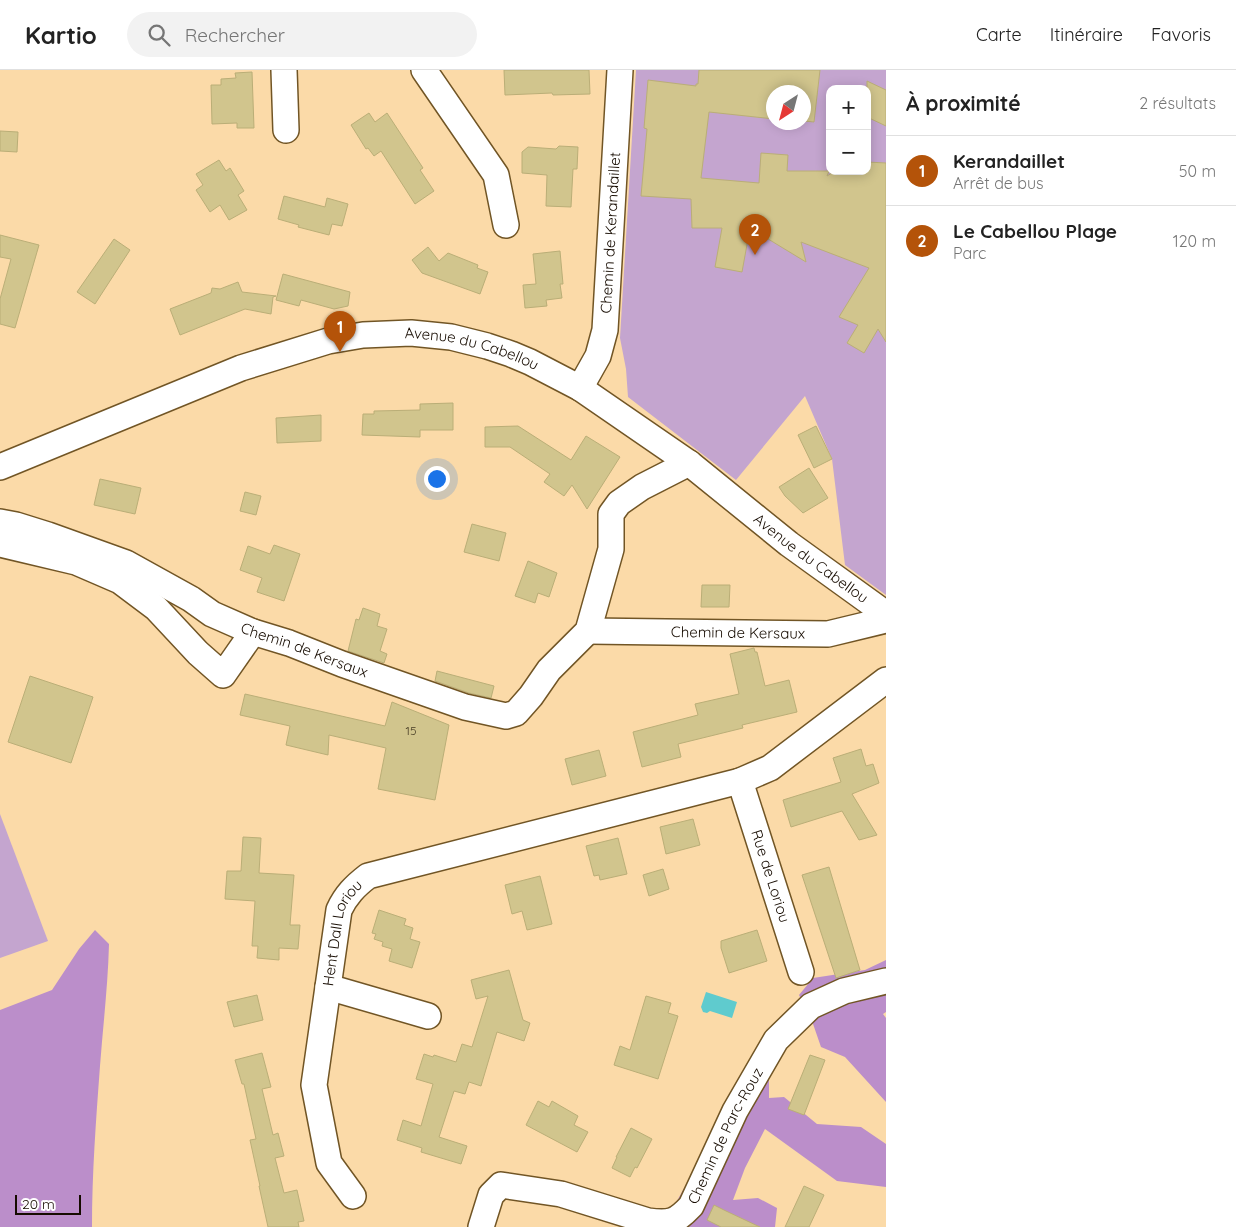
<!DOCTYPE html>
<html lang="fr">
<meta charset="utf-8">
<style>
body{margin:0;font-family:Quicksand,sans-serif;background:#f2f2f2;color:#222}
.controls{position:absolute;right:15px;top:15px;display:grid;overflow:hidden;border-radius:10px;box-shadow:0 2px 12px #0003}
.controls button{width:45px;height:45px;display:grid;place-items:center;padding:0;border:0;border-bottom:1px solid #e0e0e0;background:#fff;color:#222;font:25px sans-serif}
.compass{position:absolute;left:766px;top:15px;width:45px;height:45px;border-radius:50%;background:#fff;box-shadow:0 2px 12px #0003;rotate:216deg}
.scale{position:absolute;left:15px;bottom:12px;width:66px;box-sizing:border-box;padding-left:5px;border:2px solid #160b00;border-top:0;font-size:14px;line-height:18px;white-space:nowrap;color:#160b00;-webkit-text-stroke:4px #fff;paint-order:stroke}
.you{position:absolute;left:436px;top:408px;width:18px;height:18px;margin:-12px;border:4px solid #fff;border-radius:50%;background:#1a73e8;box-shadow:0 0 0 8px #1a73e833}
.badge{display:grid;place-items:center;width:32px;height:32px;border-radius:50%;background:#b45309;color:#fff;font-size:16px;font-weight:700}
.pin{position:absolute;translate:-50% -41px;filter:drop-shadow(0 1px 2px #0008)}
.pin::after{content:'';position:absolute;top:26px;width:18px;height:15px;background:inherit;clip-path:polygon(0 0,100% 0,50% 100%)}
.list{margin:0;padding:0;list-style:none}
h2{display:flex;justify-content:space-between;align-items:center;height:65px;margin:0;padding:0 20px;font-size:21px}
h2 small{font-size:16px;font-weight:400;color:#767676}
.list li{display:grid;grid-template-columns:32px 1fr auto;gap:15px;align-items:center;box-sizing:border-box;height:70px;padding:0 20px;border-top:1px solid #e0e0e0}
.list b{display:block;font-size:19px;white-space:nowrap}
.list p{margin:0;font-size:16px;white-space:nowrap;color:#767676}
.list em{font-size:16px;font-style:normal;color:#767676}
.icon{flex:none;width:28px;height:28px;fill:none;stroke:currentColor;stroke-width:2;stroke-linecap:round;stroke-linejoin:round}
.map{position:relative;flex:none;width:886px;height:1157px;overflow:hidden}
header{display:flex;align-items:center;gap:30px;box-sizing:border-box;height:70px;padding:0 25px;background:#fff;border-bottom:1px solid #e0e0e0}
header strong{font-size:24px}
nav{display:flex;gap:28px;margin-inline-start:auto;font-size:18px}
.search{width:350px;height:45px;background:#f2f2f2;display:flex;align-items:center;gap:12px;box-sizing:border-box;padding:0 18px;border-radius:28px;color:#767676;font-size:19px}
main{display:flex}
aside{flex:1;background:#fff}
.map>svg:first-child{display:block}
</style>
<header>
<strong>Kartio</strong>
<div class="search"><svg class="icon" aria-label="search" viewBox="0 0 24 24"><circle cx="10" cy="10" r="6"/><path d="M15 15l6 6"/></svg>Rechercher</div>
<nav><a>Carte</a><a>Itinéraire</a><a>Favoris</a></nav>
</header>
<main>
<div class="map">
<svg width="886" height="1157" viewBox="0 0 886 1157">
<rect width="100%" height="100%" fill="#fbdaa8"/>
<!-- green -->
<g fill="#c4a5cf" fill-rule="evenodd">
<path d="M 636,0 L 886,0 L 886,525 L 845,495 L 832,389 L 805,326 L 736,410 L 628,327 L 626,299 L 620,268 ZM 830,19 L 867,19 L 867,101 L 830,101 ZM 774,22 L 804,22 L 804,52 L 774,52 Z"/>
<path d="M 0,744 L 48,871 L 0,888 Z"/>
</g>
<!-- forest -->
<g fill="#bb8eca">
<path d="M 95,860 L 109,874 C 108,915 103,956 100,996 C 96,1050 92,1103 92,1157 L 0,1157 L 0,940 L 52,920 L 79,879 Z"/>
<path d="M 886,890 L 886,942 L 883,944 L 886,948 L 886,1032 L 845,987 L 821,977 L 812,951 L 799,925 L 813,908 L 865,900 Z"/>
<path d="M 769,989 L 769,1028 L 784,1027 L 817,1054 L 861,1057 L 886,1074 L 886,1117 L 837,1111 L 765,1059 L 745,1098 L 733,1130 L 758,1128 L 777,1138 L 775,1157 L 651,1157 L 672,1140 L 698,1093 Z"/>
</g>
<!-- water -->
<path fill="#5fcbce" d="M 706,922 L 737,932 L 732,948 L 710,941 L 707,943 L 703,942 L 701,937 Z"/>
<!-- building -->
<g fill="#d1c58d" stroke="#baae77">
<path d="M 504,0 L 589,0 L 590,24 L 553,25 L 552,23 L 505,25 Z"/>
<path d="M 699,0 L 820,0 L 814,52 L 804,51 L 804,22 L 774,22 L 774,49 L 709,42 L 701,108 L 759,113 L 761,83 L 788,85 L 787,101 L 829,101 L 827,106 L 835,101 L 867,101 L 867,92 L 886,93 L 886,272 L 878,259 L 864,283 L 847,273 L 858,255 L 839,247 L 869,198 L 801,172 L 806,192 L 750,158 L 742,202 L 715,197 L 722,158 L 692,158 L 691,129 L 641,126 L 647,59 L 644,58 L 648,10 L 696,16 L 696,14 L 698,14 Z"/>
<path d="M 252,2 L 254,58 L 237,58 L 237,53 L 212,54 L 211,15 L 221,15 L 221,9 L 236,8 L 235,3 Z"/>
<path d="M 867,11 L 886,20 L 886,56 L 867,47 Z"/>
<path d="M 369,43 L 375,52 L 387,43 L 423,98 L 420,100 L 434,121 L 415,134 L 381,81 L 374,86 L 368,78 L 366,79 L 351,55 Z"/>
<path d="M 0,61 L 18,62 L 17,82 L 0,81 Z"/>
<path d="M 559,76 L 578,77 L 577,99 L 573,99 L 571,137 L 546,136 L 547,105 L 522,103 L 522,82 L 528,77 L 556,79 Z"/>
<path d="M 219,90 L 226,101 L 230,98 L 244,121 L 238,125 L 247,140 L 229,150 L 220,135 L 210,142 L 196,120 L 203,115 L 196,104 Z"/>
<path d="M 284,126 L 325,137 L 327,128 L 348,134 L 342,156 L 332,154 L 329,165 L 298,157 L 299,155 L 278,149 Z"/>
<path d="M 0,165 L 39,175 L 15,258 L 0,254 L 0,229 L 11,189 L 0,187 Z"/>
<path d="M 114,169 L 130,180 L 95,234 L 77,222 Z"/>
<path d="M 428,177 L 439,191 L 448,183 L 478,195 L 477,198 L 488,202 L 480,224 L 422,203 L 412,190 Z"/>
<path d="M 560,181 L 563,214 L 560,214 L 562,228 L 546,230 L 547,236 L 525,238 L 523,215 L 536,214 L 533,184 Z"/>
<path d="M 283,204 L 350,222 L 348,236 L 334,239 L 301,230 L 299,236 L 276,230 Z"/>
<path d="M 238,212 L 242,222 L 276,226 L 273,227 L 271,244 L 245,239 L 180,265 L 170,239 L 211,223 L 212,218 L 220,219 Z"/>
<path d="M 453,333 L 453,360 L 420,360 L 420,367 L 362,365 L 363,344 L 374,344 L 374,341 L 420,340 L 420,334 Z"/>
<path d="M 321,345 L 321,371 L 277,373 L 276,348 Z"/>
<path d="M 518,356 L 571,390 L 586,366 L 620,387 L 587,439 L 572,415 L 564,426 L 544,412 L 550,404 L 510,377 L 485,377 L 485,357 Z"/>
<path d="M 816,356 L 832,389 L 814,398 L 798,365 Z"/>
<path d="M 809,398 L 828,428 L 803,443 L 785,426 L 779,417 Z"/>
<path d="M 100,409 L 141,418 L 135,444 L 94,435 Z"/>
<path d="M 245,422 L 261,426 L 256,445 L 240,441 Z"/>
<path d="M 472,454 L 506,463 L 499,491 L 464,482 Z"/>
<path d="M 274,475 L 300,484 L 284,531 L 257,522 L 262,508 L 240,500 L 248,476 L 270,484 Z"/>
<path d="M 528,491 L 557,503 L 549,527 L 538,523 L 535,533 L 515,526 Z"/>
<path d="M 702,515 L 730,515 L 729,537 L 701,537 Z"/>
<path d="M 363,538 L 380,544 L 377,556 L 387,559 L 380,581 L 387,584 L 384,593 L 348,581 L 356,549 L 359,550 Z"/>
<path d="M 754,578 L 755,582 L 757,582 L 765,616 L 789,610 L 797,642 L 742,655 L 743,658 L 678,674 L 681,687 L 642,697 L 633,662 L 698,645 L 695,634 L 739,624 L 730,584 Z"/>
<path d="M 437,601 L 494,616 L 491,628 L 469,623 L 435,611 Z"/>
<path d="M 30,606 L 93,627 L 71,693 L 8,672 Z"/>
<path d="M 245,624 L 385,656 L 392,632 L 449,655 L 435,730 L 378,719 L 386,678 L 329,665 L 328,685 L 286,675 L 290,656 L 240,645 Z"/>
<path d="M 861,679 L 866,696 L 873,694 L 879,713 L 852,724 L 877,765 L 859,770 L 842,741 L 791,757 L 783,730 L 841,712 L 833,688 Z"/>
<path d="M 599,680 L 606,706 L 572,715 L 565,689 Z"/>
<path d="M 693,749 L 700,775 L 666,784 L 660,757 Z"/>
<path d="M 243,767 L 261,768 L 259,803 L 294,805 L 290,855 L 300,855 L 298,879 L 279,878 L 279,890 L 257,888 L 258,876 L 252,876 L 255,831 L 225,829 L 227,801 L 241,801 Z"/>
<path d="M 618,768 L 627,804 L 600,810 L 599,805 L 594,806 L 586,776 Z"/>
<path d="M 829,797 L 860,900 L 836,908 L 802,805 Z"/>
<path d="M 663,799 L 669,819 L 649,826 L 643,805 Z"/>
<path d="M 540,806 L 552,854 L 527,860 L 522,841 L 512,844 L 505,815 Z"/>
<path d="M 379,840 L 406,849 L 404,855 L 413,858 L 410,869 L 420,872 L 412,898 L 389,891 L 392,879 L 382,876 L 383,872 L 374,869 L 376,864 L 372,863 Z"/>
<path d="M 757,860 L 767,891 L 729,903 L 721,878 L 721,871 Z"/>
<path d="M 509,900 L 523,950 L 530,953 L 524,971 L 497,962 L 481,1016 L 469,1012 L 465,1024 L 454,1021 L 439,1067 L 467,1076 L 461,1094 L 421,1082 L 422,1078 L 397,1070 L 403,1050 L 421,1056 L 433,1014 L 416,1009 L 424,984 L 433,987 L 434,985 L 456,992 L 462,974 L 472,977 L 488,926 L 476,929 L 471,910 Z"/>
<path d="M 257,925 L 263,950 L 234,957 L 227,932 Z"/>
<path d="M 646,926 L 671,933 L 668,943 L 678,946 L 658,1009 L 614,995 L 620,976 L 630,980 Z"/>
<path d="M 262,983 L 271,1017 L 262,1019 L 273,1065 L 278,1063 L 284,1086 L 275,1088 L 284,1123 L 297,1120 L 304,1151 L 298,1152 L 299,1157 L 268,1157 L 259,1116 L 260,1116 L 250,1070 L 256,1069 L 244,1014 L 242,1014 L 235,990 Z"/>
<path d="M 810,985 L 825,990 L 804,1045 L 788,1039 Z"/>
<path d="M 538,1031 L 549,1037 L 552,1031 L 578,1046 L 574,1055 L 588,1062 L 577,1082 L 526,1055 Z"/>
<path d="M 631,1058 L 652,1069 L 637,1098 L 635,1097 L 630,1107 L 612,1098 L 617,1087 L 616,1087 Z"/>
<path d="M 804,1116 L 824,1125 L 809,1157 L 785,1157 Z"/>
<path d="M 714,1135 L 726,1141 L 760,1157 L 721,1157 L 707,1150 Z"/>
</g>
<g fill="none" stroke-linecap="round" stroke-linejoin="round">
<defs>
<g id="street">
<path d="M 284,0 L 286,60"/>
<path d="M 424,0 L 496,105 L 506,155"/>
<path id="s1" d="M 580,318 L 598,286 L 605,260 L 620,0"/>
<path id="s2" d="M 0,397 L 241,298 L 328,271 L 363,265 L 411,263 L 451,267 L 487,276 L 511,284 L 530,292 L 580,318 L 689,393 L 789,474 L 886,544"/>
<path id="s3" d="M 0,452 L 16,455 L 48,465 L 126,493 L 191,529 L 212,544 L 253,562 L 289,573 L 342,594 L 465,637 L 506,646 L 516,643 L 531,626 L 549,600 L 588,561 L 611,479 L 611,444 L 619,433 L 642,417 L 689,393"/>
<path d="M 0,474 L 76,492 L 120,511 L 156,538 L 198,583 L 223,605 L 253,562"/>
<path id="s4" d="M 588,561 L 828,564 L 886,550"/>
<path id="s5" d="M 740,711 L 801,902"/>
<path d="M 328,917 L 428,946"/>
<path id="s6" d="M 353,1126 L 329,1093 L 314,1015 L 339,840 C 346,825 355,816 368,806 L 740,711 L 770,698 L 886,610"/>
<path id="s7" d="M 481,1157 L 491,1125 L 501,1115 L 561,1124 L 648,1151 C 670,1154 676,1152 691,1136 L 735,1041 L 776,970 L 811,936 L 844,921 L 886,911"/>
</g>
</defs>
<!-- street casing -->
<use href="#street" stroke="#715525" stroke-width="28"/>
<!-- street -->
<use href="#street" stroke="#fff" stroke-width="25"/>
</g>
<g text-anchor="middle" stroke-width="4" stroke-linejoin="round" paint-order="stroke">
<!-- number labels -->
<g font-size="12" fill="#453a23">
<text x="411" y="665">15</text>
</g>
<!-- street labels -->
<g font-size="15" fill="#160b00" stroke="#fff">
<text dy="5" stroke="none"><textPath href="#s1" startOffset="161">Chemin de Kerandaillet</textPath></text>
<text dy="5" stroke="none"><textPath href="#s2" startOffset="498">Avenue du Cabellou</textPath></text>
<text dy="5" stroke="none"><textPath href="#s2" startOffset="902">Avenue du Cabellou</textPath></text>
<text dy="5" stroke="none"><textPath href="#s4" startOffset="150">Chemin de Kersaux</textPath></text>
<text dy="5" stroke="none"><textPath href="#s3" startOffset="332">Chemin de Kersaux</textPath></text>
<text dy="5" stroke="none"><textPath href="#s5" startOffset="100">Rue de Loriou</textPath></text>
<text dy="5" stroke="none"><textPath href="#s6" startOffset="276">Hent Dall Loriou</textPath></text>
<text dy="5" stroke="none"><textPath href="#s7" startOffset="326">Chemin de Parc-Rouz</textPath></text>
</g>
</g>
</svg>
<div class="controls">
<button>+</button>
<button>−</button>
</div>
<svg class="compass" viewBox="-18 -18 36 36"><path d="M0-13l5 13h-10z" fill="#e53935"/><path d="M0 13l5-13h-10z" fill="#767676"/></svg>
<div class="scale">20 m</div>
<div class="you"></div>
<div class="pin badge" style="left:340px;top:282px">1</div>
<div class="pin badge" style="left:755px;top:185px">2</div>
</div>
<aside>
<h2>À proximité<small>2 résultats</small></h2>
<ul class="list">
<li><span class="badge">1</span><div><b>Kerandaillet</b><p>Arrêt de bus</p></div><em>50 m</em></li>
<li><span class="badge">2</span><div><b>Le Cabellou Plage</b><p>Parc</p></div><em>120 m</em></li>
</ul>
</aside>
</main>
